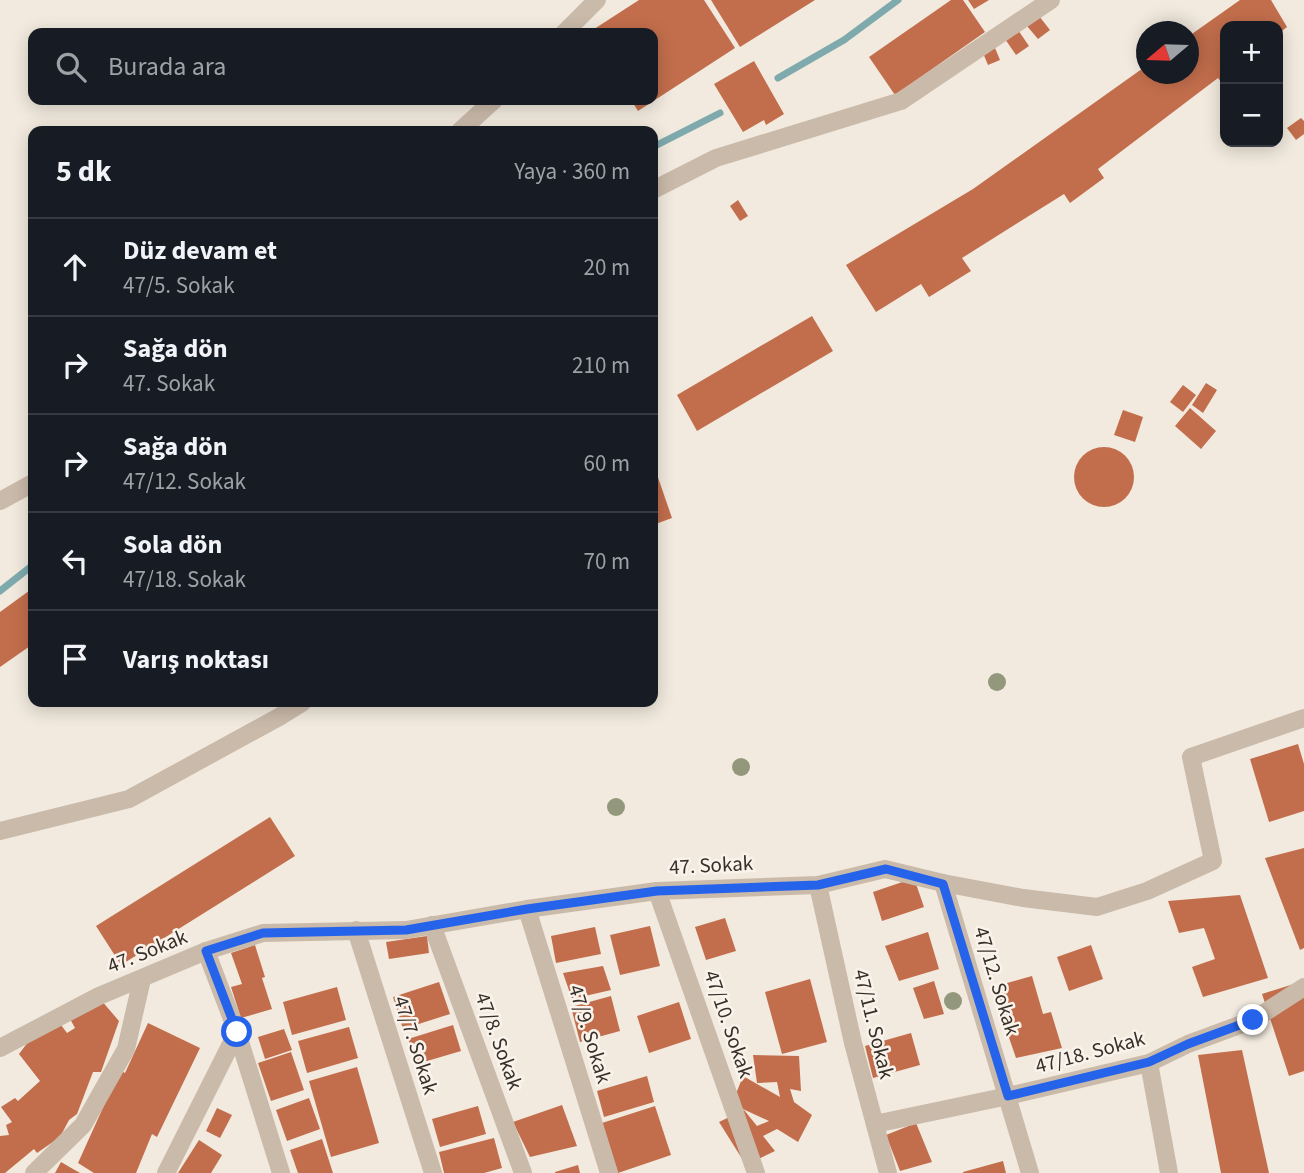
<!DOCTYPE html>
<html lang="tr">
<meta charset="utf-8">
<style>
body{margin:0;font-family:"Source Sans 3",sans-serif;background:#20242c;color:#f1f3f6}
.controls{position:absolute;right:21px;top:21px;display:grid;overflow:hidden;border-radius:14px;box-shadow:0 4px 18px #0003}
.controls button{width:63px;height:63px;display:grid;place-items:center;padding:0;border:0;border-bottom:2px solid #363941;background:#171b24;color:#f1f3f6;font:35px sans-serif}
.compass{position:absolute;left:1136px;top:21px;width:63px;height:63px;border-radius:50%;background:#171b24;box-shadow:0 4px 18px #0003;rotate:251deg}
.stop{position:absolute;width:21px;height:21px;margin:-16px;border:5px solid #2563eb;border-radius:50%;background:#fff}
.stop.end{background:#2563eb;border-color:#fff;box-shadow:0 2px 7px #0008}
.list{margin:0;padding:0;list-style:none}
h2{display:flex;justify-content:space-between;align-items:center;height:91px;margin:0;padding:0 28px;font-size:30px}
h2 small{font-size:23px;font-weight:400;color:#9ea1a6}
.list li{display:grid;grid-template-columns:46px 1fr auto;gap:21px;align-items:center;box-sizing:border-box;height:98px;padding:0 28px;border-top:2px solid #363941}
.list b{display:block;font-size:26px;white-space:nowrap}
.list p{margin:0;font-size:23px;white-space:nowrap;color:#9ea1a6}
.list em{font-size:23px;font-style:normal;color:#9ea1a6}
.icon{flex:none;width:38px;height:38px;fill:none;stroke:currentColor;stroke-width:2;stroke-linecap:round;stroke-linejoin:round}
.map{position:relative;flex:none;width:1304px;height:1173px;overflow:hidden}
.search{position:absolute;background:#171b24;box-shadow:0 4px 18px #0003;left:28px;top:28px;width:630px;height:77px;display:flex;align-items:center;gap:18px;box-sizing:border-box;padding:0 24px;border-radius:14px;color:#9ea1a6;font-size:26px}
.panel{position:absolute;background:#171b24;box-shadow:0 4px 18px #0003;left:28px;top:126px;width:630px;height:581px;border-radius:14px}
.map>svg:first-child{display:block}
</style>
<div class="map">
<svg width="1304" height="1173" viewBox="0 0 1304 1173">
<rect width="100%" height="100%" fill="#f2eade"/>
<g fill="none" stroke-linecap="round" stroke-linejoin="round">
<!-- stream -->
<g stroke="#7eaaae" stroke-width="7">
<path d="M 778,78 L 844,40 L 898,0"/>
<path d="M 653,147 L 720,113"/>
<path d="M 0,591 L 33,565"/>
</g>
</g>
<!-- building -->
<g fill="#c26e4c">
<path d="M 639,0 L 704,0 L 735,48 L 638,111 L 631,100 L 653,100 L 653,33 L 588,33 Z"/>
<path d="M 711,0 L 815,0 L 740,47 Z"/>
<path d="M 951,0 L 963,0 L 985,32 L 895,95 L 869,57 Z"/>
<path d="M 968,0 L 989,0 L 974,9 Z"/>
<path d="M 1240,0 L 1271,0 L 1287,27 L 1278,34 L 1278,26 L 1225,26 L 1225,87 L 1218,78 L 1098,169 L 1104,178 L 1070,203 L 1064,194 L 962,258 L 971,271 L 929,297 L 921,284 L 876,312 L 846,265 L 973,189 L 1146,66 L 1146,74 L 1189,74 L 1189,36 Z"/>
<path d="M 1039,16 L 1050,30 L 1038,39 L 1027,26 Z"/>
<path d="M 1018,30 L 1029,46 L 1016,55 L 1005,39 Z"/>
<path d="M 995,48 L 1000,60 L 988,65 L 983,53 Z"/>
<path d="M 754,61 L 784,114 L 766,125 L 764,120 L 743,132 L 714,84 Z"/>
<path d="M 1301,118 L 1304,121 L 1304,134 L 1296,140 L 1287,128 Z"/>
<path d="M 738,200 L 748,216 L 740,221 L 730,206 Z"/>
<path d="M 812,316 L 833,351 L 697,431 L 677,395 Z"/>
<path d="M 1206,383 L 1217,390 L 1203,413 L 1192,405 Z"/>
<path d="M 1183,385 L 1196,395 L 1183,412 L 1170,402 Z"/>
<path d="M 1190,408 L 1216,431 L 1201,449 L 1175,426 Z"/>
<path d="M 1123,410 L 1143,417 L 1135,442 L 1114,435 Z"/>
<circle cx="1104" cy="477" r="30"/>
<path d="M 653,463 L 672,518 L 653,525 Z"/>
<path d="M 33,588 L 33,644 L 0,667 L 0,612 Z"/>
<path d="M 1298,744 L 1304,764 L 1304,811 L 1269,822 L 1250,759 Z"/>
<path d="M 270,817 L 295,856 L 121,965 L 96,926 Z"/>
<path d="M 1304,848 L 1304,948 L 1300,950 L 1265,858 Z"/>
<path d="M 914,878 L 924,907 L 882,921 L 873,892 Z"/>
<path d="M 1240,895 L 1268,978 L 1203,997 L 1192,967 L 1215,959 L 1204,928 L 1179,933 L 1168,901 Z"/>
<path d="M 725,918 L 736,951 L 706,960 L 695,927 Z"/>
<path d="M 650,926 L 660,966 L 620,975 L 610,935 Z"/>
<path d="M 595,927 L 601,954 L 556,963 L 551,936 Z"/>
<path d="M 928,932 L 939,969 L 899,981 L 885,946 Z"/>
<path d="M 427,936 L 429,953 L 389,959 L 386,942 Z"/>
<path d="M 255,945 L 265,977 L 262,978 L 272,1009 L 241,1018 L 231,987 L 242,984 L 231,953 Z"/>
<path d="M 1091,945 L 1103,979 L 1069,991 L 1057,957 Z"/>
<path d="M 603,966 L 611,990 L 572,999 L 563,973 Z"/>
<path d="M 1032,976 L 1043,1014 L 1051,1012 L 1062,1048 L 1016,1058 L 1004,1023 L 1007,1024 L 996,986 Z"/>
<path d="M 810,979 L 827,1042 L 782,1054 L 765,992 Z"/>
<path d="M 934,981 L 944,1014 L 924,1019 L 913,988 Z"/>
<path d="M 439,982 L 450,1014 L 403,1029 L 393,997 Z"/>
<path d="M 1300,982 L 1304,995 L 1304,1071 L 1289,1076 L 1262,994 Z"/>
<path d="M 337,987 L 346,1020 L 292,1035 L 283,1002 Z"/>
<path d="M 611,996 L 620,1031 L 580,1042 L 571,1007 Z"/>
<path d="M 101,1000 L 119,1021 L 101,1072 L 93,1072 L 77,1114 L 69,1120 L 60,1137 L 37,1153 L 34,1149 L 5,1173 L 0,1173 L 0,1136 L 9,1135 L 6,1125 L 12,1122 L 1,1107 L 15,1098 L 18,1101 L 40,1081 L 19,1054 L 31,1038 L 61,1025 L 67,1033 L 75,1028 L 69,1017 Z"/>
<path d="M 679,1002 L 691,1039 L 649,1053 L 637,1016 Z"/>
<path d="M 148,1023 L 200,1048 L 157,1137 L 152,1134 L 136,1173 L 94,1173 L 78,1163 L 120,1070 L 125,1073 Z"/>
<path d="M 453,1025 L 461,1051 L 417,1064 L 408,1039 Z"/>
<path d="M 349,1027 L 358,1058 L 307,1073 L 298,1041 Z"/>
<path d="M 284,1029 L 292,1050 L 265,1059 L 258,1037 Z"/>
<path d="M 911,1033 L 920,1065 L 873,1078 L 865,1046 Z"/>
<path d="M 1242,1050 L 1269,1173 L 1221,1173 L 1198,1055 Z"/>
<path d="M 291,1052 L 304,1090 L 271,1101 L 258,1063 Z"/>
<path d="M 753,1055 L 799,1056 L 801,1091 L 790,1089 L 794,1102 L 812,1115 L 798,1142 L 777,1129 L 763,1136 L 775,1151 L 746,1165 L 719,1122 L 744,1110 L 757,1126 L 769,1121 L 732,1104 L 743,1076 L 780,1097 L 777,1082 L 757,1083 Z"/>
<path d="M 357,1067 L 379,1143 L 331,1157 L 309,1081 Z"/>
<path d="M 647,1076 L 654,1102 L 604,1117 L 597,1091 Z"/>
<path d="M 309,1098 L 320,1129 L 287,1141 L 276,1110 Z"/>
<path d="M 562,1105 L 577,1146 L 530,1157 L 513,1122 Z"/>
<path d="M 478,1106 L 486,1134 L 440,1147 L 432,1119 Z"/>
<path d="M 655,1106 L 671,1155 L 618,1173 L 602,1123 Z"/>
<path d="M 217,1108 L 232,1115 L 220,1138 L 206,1131 Z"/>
<path d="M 916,1123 L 932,1162 L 900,1171 L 886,1135 Z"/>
<path d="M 494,1138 L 502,1168 L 484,1173 L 444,1173 L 439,1152 Z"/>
<path d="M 322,1139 L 333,1173 L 298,1173 L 290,1150 Z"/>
<path d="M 199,1140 L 222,1155 L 211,1173 L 178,1173 Z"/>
<path d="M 1003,1161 L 1006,1173 L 963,1173 L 963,1172 Z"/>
<path d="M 61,1162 L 73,1169 L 80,1173 L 55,1173 Z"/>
<path d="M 578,1165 L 580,1173 L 555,1173 L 555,1172 Z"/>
</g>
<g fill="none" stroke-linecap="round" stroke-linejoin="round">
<!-- minor -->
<g stroke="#cabaaa" stroke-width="18">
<path d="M 564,33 L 597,0"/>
<path d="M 460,131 L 494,100"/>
<path d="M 653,190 L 716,158 L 901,101 L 1051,0"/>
<path d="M 0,501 L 33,483"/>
<path d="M 0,831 L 129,799 L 279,717 L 303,702"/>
<path d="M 943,883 L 1030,1173"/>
<path d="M 818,885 L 853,1043 L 888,1173"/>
<path d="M 657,891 L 756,1173"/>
<path d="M 527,909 L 609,1173"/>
<path d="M 432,925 L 523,1173"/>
<path d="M 356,930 L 433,1173"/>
<path d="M 206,951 L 237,1032 L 281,1173"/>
<path d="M 0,1048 L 99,996 L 206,951 L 263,933 L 406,930 L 527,909 L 657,891 L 818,885 L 885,869 L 943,883 L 1023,898 L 1097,907 L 1147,891 L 1213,861 L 1191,757 L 1304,718"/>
<path d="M 1149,1063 L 1169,1173"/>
<path d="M 875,1124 L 1008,1096 L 1149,1063 L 1188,1044 L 1253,1020 L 1304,987"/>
<path d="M 34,1173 L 83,1125 L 126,1049 L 142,979"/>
<path d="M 166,1173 L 237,1032"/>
</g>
</g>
<!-- trees -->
<g fill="#93987d">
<circle cx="997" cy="682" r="9"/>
<circle cx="741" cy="767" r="9"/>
<circle cx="616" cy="807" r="9"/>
<circle cx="953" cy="1001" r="9"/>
</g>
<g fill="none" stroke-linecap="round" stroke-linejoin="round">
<!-- route -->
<path stroke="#2563eb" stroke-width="9" d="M 237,1032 L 206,951 L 263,933 L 406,930 L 527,909 L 657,891 L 818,885 L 886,869 L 943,884 L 1008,1096 L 1149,1062 L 1188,1044 L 1253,1020"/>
</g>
<g text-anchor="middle" stroke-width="5" stroke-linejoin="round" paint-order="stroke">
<!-- street labels -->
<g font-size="21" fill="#382f29" stroke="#f9f3eb">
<text transform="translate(711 865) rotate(-3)" y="7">47. Sokak</text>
<text transform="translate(147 951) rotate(-22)" y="7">47. Sokak</text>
<text transform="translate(997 981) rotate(73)" y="7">47/12. Sokak</text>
<text transform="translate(729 1024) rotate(71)" y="7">47/10. Sokak</text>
<text transform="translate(874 1024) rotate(76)" y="7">47/11. Sokak</text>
<text transform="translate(590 1034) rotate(73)" y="7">47/9. Sokak</text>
<text transform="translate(499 1041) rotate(70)" y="7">47/8. Sokak</text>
<text transform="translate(416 1045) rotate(72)" y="7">47/7. Sokak</text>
<text transform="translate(1090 1052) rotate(-15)" y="7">47/18. Sokak</text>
</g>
</g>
</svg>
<div class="controls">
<button>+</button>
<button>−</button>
</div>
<svg class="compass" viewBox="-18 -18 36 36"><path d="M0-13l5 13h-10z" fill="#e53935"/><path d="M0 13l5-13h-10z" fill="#9ea1a6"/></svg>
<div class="stop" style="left:237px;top:1032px"></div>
<div class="stop end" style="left:1253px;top:1020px"></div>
<div class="search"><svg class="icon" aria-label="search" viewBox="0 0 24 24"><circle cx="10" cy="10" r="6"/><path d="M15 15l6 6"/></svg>Burada ara</div>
<section class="panel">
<h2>5 dk<small>Yaya · 360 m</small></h2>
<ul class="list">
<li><svg class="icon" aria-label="ahead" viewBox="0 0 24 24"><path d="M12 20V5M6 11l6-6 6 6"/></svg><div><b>Düz devam et</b><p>47/5. Sokak</p></div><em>20 m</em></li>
<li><svg class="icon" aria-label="right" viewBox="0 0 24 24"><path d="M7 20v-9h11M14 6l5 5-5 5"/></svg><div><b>Sağa dön</b><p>47. Sokak</p></div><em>210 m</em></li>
<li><svg class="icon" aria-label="right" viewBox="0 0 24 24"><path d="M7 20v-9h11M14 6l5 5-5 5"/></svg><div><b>Sağa dön</b><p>47/12. Sokak</p></div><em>60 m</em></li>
<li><svg class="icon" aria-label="left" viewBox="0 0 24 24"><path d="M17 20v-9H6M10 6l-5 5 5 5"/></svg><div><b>Sola dön</b><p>47/18. Sokak</p></div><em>70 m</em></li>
<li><svg class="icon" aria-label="arrive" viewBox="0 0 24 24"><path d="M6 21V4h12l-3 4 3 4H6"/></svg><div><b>Varış noktası</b></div></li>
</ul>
</section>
</div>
